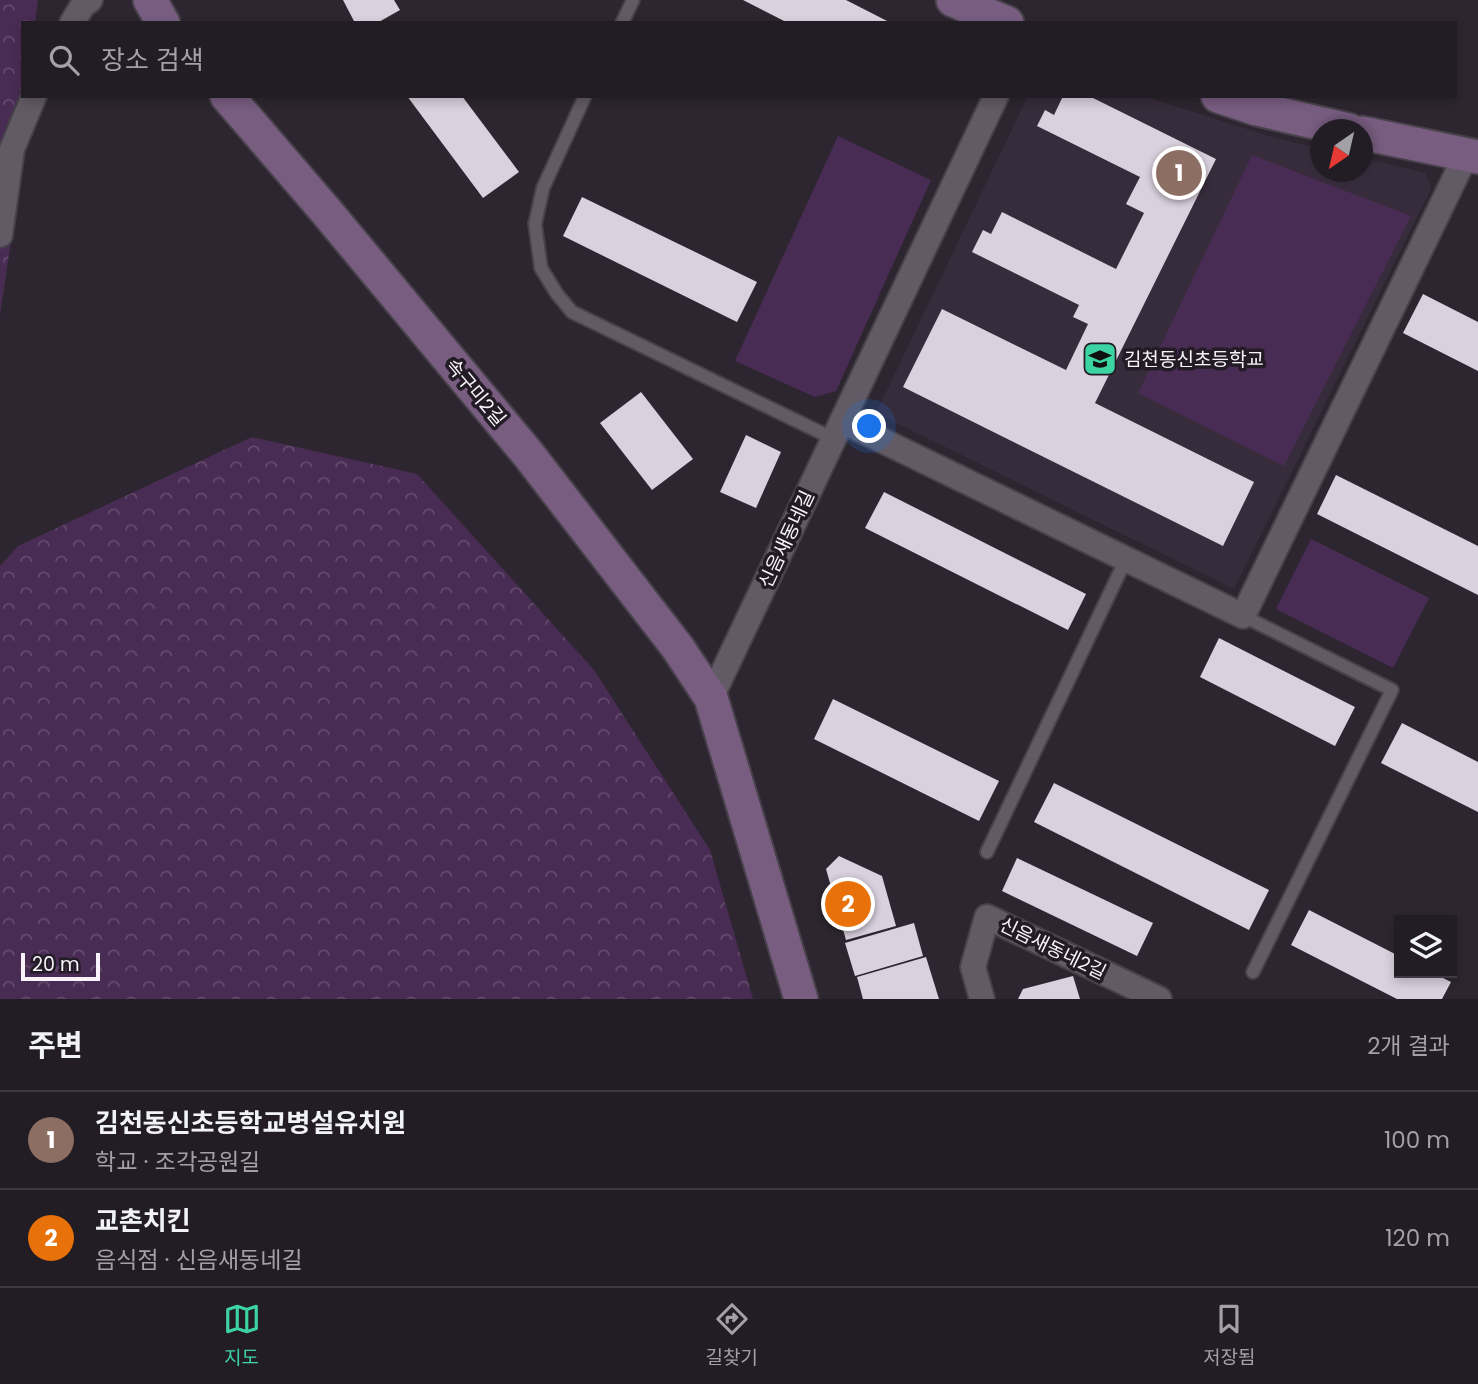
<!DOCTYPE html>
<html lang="ko">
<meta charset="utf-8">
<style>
body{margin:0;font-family:Poppins,"Noto Sans KR",sans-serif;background:#2e2931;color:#f1f3f6}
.controls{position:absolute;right:21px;bottom:21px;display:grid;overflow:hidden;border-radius:0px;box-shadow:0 4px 10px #0003}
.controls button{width:63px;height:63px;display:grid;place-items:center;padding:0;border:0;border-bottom:2px solid #3f3a41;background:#221c24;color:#f1f3f6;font:35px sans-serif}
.compass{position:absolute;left:1310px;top:119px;width:63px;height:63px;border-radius:50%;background:#221c24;box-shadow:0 4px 10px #0003;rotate:214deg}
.scale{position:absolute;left:21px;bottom:18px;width:79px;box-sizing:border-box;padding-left:7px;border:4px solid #f8f3fa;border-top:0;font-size:19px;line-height:24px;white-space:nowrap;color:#f8f3fa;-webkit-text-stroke:5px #231c26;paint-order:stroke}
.you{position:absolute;left:870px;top:427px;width:24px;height:24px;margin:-18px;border:5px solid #fff;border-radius:50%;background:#1a73e8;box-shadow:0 0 0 10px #1a73e833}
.badge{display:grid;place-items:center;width:46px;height:46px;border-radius:50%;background:#3dd4a3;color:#fff;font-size:23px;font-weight:700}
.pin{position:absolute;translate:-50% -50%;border:4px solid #fff;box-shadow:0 2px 7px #0006}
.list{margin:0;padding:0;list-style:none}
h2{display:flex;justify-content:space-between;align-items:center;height:91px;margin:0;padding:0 28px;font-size:30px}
h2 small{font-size:23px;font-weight:400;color:#a2a1a6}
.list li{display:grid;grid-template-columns:46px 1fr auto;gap:21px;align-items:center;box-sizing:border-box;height:98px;padding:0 28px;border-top:2px solid #3f3a41}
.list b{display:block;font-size:26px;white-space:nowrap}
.list p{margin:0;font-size:23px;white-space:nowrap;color:#a2a1a6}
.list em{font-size:23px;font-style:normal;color:#a2a1a6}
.icon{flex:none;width:38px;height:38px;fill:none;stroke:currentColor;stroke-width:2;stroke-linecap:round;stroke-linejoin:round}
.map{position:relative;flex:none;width:1478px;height:999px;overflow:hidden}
.search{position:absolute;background:#221c24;box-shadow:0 4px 10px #0003;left:21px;right:21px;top:21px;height:77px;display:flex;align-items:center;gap:18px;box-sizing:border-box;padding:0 24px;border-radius:0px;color:#a2a1a6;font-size:26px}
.sheet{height:287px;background:#221c24}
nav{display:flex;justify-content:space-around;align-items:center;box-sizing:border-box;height:98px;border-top:2px solid #3f3a41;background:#221c24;font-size:19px;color:#a2a1a6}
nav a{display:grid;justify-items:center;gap:4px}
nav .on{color:#3dd4a3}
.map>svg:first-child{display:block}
</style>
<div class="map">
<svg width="1478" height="999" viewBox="0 0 1478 999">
<defs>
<pattern id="forest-crowns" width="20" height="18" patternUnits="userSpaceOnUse" patternTransform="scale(1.75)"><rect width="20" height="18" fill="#492c53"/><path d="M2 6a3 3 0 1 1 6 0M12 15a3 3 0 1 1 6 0" fill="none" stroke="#644b6d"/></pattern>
</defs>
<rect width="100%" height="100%" fill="#2d2630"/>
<!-- built -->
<path fill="#372c3b" d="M 1028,96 L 1144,96 L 1272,137 L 1320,149 L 1320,172 L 1362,172 L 1363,158 L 1426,173 L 1431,189 L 1234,589 L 876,413 Z"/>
<!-- green -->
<g fill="#492c53">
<path d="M 838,136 L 931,180 L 836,391 L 815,397 L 735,361 Z"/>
<path d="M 1252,155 L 1411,216 L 1284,466 L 1138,393 Z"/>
<path d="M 1311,539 L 1429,598 L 1393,668 L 1276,609 Z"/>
</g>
<!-- forest -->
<g fill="url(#forest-crowns)">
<path d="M 0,0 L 38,0 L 35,23 L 23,23 L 23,96 L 19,187 L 0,315 Z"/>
<path d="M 252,437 L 417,474 L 594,670 L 710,850 L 753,999 L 0,999 L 0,566 L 18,546 Z"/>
</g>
<!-- building -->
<g fill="#dad1de">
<path d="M 343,0 L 394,0 L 400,10 L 377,23 L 355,23 Z"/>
<path d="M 743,0 L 846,0 L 891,23 L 788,23 Z"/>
<path d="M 407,96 L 462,96 L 519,172 L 483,198 Z"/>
<path d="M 1063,96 L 1089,96 L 1216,159 L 1095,403 L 1254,482 L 1223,546 L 903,387 L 942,309 L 1066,370 L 1088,324 L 1073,317 L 1079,305 L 972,252 L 983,230 L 991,234 L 1002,212 L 1116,269 L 1144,213 L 1126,204 L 1140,177 L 1037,126 L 1045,110 L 1054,115 Z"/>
<path d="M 582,197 L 757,282 L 737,322 L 563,236 Z"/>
<path d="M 1423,294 L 1478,322 L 1478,371 L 1403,333 Z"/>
<path d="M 641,392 L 693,459 L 652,490 L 600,423 Z"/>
<path d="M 746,435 L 781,452 L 756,508 L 720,492 Z"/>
<path d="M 1336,475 L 1478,546 L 1478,595 L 1317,514 Z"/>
<path d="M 884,492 L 1086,594 L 1068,630 L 865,528 Z"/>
<path d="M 1219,638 L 1355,707 L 1335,746 L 1200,677 Z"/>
<path d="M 833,699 L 999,781 L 979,821 L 814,739 Z"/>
<path d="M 1402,723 L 1478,762 L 1478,812 L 1381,763 Z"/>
<path d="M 1054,783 L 1269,890 L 1249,930 L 1034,822 Z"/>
<path d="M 839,856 L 882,876 L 896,926 L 846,940 L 826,869 Z"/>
<path d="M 1017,858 L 1153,923 L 1137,956 L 1002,891 Z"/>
<path d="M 1309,910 L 1399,956 L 1399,973 L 1433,973 L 1451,982 L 1442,999 L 1397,999 L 1291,945 Z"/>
<path d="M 914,923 L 923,956 L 855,976 L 845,943 Z"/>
<path d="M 926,957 L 939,999 L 863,999 L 857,977 Z"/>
<path d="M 1073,976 L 1080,999 L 1018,999 L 1023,989 Z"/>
</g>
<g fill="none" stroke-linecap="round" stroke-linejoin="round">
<defs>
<g id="lane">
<path d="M 622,23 L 633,0"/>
<path d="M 585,96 L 543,188 L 535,224 L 541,268 L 557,294 L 572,312 L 834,439"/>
<path d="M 1243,616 L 1392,690 L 1253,972"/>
<path d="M 987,852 L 1126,559"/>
</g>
<g id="street">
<path d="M 72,23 L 83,5 L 90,0"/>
<path d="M 0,235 L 12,149 L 34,96"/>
<path d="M 842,421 L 1243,616 L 1466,155"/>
<path d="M 711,698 L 996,96"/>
<path d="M 982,999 L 973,967 L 987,917 L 1159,999"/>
</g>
<g id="secondary">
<path d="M 150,0 L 163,23"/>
<path d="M 953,0 L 1007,23"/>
<path d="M 227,96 L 325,210 L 528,454 L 678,648 L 711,698 L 801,999"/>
<path d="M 1218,96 L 1257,109 L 1349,130"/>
<path d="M 1362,133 L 1478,157"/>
</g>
</defs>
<!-- lane casing -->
<use href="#lane" stroke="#47414a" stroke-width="16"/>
<!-- street casing -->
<use href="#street" stroke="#47414a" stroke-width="28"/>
<!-- secondary casing -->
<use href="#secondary" stroke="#47414a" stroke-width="37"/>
<!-- lane -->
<use href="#lane" stroke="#625a65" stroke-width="12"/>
<!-- street -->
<use href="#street" stroke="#625a65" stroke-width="24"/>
<!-- secondary -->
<use href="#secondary" stroke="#785d81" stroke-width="33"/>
</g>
<!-- icons -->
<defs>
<symbol id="school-square" viewBox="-11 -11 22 22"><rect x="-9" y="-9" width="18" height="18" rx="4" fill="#3dd4a3" stroke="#231c26"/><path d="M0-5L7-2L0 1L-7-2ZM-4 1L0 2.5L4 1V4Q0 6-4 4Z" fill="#111"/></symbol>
</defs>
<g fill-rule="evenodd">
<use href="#school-square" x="1081" y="340" width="38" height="38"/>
</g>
<g text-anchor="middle" stroke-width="7" stroke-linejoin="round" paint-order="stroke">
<!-- poi labels -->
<g font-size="19" fill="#f8f3fa" stroke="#231c26" text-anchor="start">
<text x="1124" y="366">김천동신초등학교</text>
</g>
<!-- street labels -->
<g font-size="19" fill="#f8f3fa" stroke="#231c26">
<text transform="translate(476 392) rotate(50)" y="7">속구미2길</text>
<text transform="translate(786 539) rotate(-65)" y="7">신음새동네길</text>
<text transform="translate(1053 948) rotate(26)" y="7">신음새동네2길</text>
</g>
</g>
</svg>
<div class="controls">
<button><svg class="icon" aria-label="layers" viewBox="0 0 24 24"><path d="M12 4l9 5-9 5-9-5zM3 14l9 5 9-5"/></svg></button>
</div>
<svg class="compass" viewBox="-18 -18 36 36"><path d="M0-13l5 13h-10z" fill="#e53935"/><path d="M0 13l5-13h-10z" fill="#a2a1a6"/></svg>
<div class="scale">20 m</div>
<div class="you"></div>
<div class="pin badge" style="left:1179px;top:173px;background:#8d6e63">1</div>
<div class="pin badge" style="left:848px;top:904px;background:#e8710a">2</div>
<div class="search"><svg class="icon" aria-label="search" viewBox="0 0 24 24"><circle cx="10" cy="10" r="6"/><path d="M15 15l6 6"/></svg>장소 검색</div>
</div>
<section class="sheet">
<h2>주변<small>2개 결과</small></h2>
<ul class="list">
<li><span class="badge" style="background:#8d6e63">1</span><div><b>김천동신초등학교병설유치원</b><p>학교 · 조각공원길</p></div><em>100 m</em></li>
<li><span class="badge" style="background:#e8710a">2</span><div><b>교촌치킨</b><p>음식점 · 신음새동네길</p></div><em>120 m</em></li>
</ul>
</section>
<nav>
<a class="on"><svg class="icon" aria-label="map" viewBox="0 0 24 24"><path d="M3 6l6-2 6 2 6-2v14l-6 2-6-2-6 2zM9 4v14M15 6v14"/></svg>지도</a>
<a><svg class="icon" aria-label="directions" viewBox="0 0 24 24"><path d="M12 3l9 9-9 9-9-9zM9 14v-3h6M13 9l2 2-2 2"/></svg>길찾기</a>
<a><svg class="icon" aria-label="saved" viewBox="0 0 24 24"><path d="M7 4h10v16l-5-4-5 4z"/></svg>저장됨</a>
</nav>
